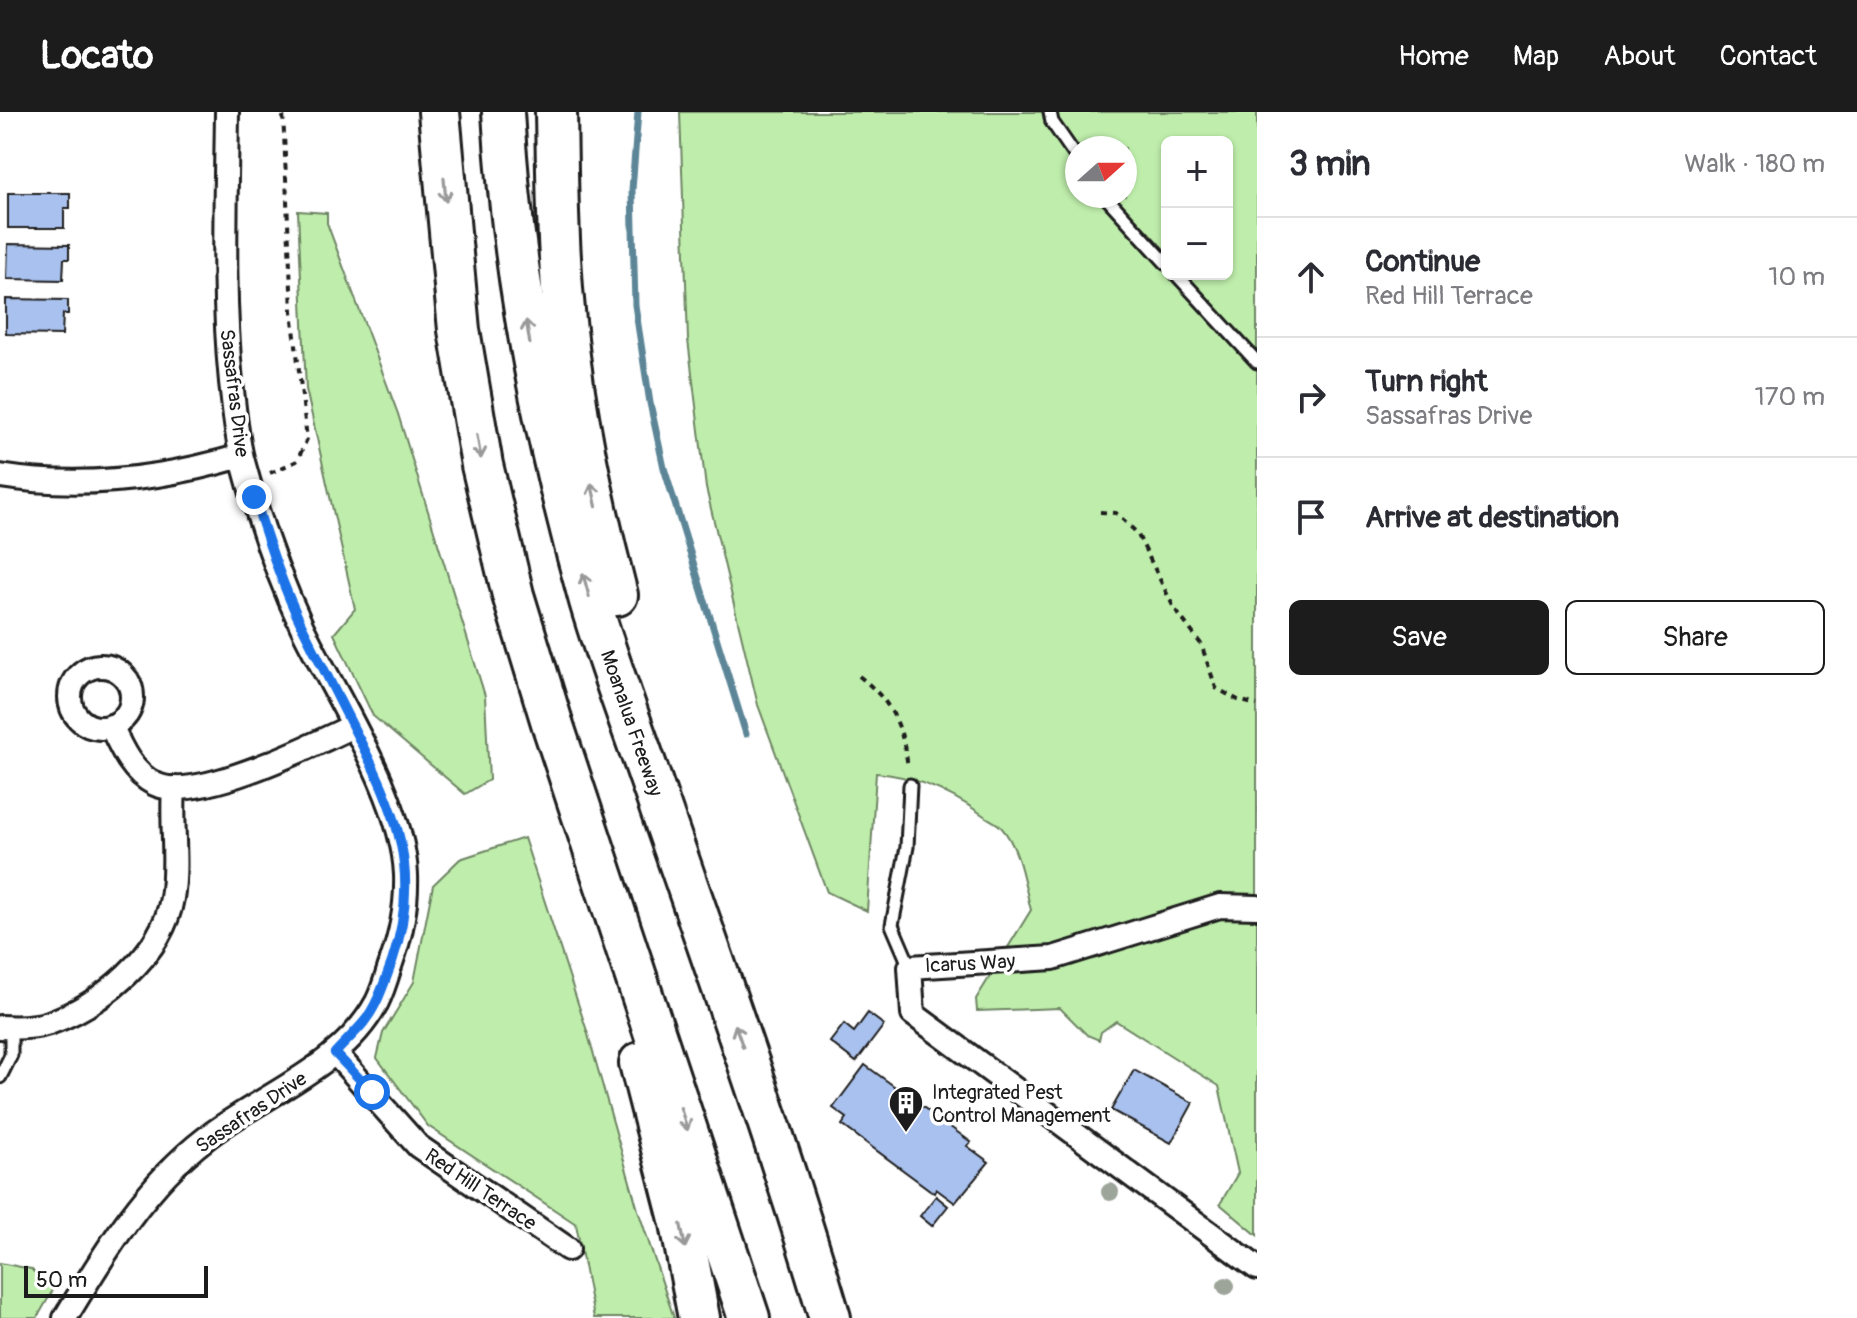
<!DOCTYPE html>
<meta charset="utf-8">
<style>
body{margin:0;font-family:Pangolin,sans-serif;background:#f7f7f7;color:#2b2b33}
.controls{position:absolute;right:24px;top:24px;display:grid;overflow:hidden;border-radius:12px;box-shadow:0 2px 6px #0004}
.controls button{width:72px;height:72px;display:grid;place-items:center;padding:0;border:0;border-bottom:2px solid #e1e1e2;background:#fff;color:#2b2b33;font:40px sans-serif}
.compass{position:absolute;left:1065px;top:24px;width:72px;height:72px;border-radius:50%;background:#fff;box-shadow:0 2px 6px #0004;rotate:69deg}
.scale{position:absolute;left:24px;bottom:20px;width:184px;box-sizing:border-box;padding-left:8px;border:4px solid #1c1c1c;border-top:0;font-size:22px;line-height:28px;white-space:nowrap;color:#1c1c1c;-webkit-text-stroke:6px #fff;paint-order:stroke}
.stop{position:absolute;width:24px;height:24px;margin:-18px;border:6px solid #1a73e8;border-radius:50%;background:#fff}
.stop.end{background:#1a73e8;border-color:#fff;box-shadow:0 2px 8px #0008}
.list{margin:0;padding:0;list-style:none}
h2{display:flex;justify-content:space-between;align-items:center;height:104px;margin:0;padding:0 32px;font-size:34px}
h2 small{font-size:26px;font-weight:400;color:#7c7c81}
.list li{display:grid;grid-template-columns:52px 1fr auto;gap:24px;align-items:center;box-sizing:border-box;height:120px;padding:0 32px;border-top:2px solid #e1e1e2}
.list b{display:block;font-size:30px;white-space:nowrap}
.list p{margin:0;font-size:26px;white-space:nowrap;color:#7c7c81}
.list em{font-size:26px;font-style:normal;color:#7c7c81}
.actions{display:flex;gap:16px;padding:24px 32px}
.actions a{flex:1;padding:18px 0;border:2px solid #1c1c1c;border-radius:12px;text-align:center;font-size:28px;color:#1c1c1c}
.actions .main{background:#1c1c1c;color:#fff}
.icon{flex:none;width:44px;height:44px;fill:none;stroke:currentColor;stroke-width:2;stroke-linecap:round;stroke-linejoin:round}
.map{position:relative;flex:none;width:1257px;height:1206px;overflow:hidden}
header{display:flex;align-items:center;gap:48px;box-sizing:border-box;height:112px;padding:0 40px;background:#1c1c1c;color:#fff}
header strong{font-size:38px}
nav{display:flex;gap:44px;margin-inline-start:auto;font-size:28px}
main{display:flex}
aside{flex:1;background:#fff}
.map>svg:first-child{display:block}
</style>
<header>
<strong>Locato</strong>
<nav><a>Home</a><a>Map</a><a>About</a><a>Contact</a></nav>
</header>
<main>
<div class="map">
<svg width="1257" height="1206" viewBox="0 0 1257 1206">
<rect width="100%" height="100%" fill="#fff"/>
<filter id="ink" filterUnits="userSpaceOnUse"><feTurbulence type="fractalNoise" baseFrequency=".0125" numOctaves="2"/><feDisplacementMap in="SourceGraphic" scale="16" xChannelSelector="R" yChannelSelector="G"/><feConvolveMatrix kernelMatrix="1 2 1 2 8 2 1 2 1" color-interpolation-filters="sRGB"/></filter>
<g filter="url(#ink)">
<!-- green -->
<g fill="#bfeeac" stroke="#6e8564" stroke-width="2" fill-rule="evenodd">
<path d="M 680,0 L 1257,0 L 1257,1123 L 1220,1092 L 1238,1061 L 1219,974 L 1116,909 L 1101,920 L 1099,928 L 1087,923 L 1060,896 L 977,899 L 976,887 L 1031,798 C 1024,772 1020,736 1001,715 C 996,710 986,706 980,701 C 948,679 915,664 876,661 L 867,799 L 827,780 L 758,593 L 706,376 L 688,228 ZM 1167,30 L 1227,30 L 1227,162 L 1167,162 ZM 1077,36 L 1125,36 L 1125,84 L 1077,84 Z"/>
<path d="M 298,99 L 327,101 L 327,111 L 398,302 L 485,584 L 489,668 L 465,682 L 373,604 L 334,522 L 355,497 L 306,277 Z"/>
<path d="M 524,726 L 587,919 L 638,1098 L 674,1206 L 594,1206 L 576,1112 L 428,1014 L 377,946 L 383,921 L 414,870 L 433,773 L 460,747 Z"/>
<path d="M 0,1151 L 31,1157 L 53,1178 L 37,1206 L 0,1206 Z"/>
</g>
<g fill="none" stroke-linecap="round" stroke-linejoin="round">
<!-- stream -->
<path stroke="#5c8697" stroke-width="7" d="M 638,0 L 632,78 L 635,193 L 650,291 L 664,356 L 746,622"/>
</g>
<!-- building -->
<g fill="#a9c1ee" stroke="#1c1c1c" stroke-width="2">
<path d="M 8,81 L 70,81 L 70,96 L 64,96 L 64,116 L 8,116 Z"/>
<path d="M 8,132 L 69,133 L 69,147 L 64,147 L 63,168 L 7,167 Z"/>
<path d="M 6,187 L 68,188 L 68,202 L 63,202 L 62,223 L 6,222 Z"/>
<path d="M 868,901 L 884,913 L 856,950 L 830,930 L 844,912 L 854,920 Z"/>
<path d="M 865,953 L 971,1030 L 967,1034 L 989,1050 L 955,1091 L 936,1077 L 934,1081 L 842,1013 L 847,1006 L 833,996 Z"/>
<path d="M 1134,958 L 1193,991 L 1171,1031 L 1111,998 Z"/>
<path d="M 936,1084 L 948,1094 L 932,1114 L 920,1104 Z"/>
</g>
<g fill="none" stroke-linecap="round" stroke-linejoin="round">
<defs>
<g id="lane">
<path d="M 1050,0 L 1052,10 L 1077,46"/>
<path d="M 1105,84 L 1167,152"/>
<path d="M 1176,162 L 1257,250"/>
<path d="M 910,855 L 892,813 L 907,735 L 910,673"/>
<path d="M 0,965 L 11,943 L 11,916"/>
</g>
<g id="street">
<path d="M 0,364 C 82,377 163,367 241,344"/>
<circle cx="101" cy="585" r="31"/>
<path d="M 111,614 C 121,636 132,661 155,672 C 194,692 313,633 353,614"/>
<path d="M 1257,795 L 1220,794 L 1053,846 L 910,855 L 913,902 L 1257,1156"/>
<path d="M 0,915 C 16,916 34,916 49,911 C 101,893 163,842 172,786 C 178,750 171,712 174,676"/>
<path d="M 335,941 L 418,1034 L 568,1137"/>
<path d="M 65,1206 C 104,1142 144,1074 205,1027 C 262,982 341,957 377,890 C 383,878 387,864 391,851 C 401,823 407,793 406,763 C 403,685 336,586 302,515 C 277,462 257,403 242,346 C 236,321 234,295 231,270 C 222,181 226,90 227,0"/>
</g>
<g id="highway">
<path d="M 439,0 L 459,218 L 482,353 L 513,483 L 553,614 L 749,1206"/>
<path d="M 503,0 C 512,166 545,329 590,489 C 610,557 636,624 659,692 C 718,863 779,1033 830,1206"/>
<path d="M 556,0 C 557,49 557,98 560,146 C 566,260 588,373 617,483"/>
<path d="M 640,951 L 681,1111 L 699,1206"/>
</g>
</defs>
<!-- lane casing -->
<use href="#lane" stroke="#1c1c1c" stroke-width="17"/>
<!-- street casing -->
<use href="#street" stroke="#1c1c1c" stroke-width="28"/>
<!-- highway casing -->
<use href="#highway" stroke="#1c1c1c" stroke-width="46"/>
<!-- path -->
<g stroke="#1c1c1c" stroke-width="4" stroke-dasharray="6 6" stroke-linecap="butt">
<path d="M 270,361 L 297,349 L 307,327 L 292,199 L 283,0"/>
<path d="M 1100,400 L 1116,401 L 1137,421 L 1174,496 L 1201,532 L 1216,576 L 1238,588 L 1257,593"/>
<path d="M 859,564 C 893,591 902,613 908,655"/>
</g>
<!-- lane -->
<use href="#lane" stroke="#fff" stroke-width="11"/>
<!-- street -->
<use href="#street" stroke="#fff" stroke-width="22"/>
<!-- highway -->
<use href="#highway" stroke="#fff" stroke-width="40"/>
</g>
<!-- trees -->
<g fill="#9da59a">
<circle cx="1110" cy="1080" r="9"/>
<circle cx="1226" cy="1174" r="9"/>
</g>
<!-- one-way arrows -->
<defs><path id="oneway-shaft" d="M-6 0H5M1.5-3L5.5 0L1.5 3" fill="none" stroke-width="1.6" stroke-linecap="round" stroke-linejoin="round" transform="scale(2)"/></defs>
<g stroke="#999">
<use href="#oneway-shaft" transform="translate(445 78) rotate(85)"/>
<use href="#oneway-shaft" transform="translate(528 220) rotate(-99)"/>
<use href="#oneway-shaft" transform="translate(479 335) rotate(80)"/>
<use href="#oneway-shaft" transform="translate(594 383) rotate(-102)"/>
<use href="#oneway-shaft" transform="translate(586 473) rotate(-105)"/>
<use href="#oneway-shaft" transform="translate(739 924) rotate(-109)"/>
<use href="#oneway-shaft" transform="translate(684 1007) rotate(72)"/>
<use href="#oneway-shaft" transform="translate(683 1124) rotate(79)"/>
</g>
</g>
<g fill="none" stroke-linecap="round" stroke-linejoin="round" filter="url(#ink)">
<!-- route -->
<path stroke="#1a73e8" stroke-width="10" d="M 254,385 C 268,429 282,474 303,516 C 320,550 337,584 355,619 C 396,699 423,759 392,850 C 384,871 378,892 364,910 C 355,921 344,931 335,941 L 372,980"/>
</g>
<!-- icons -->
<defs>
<symbol id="building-pin" viewBox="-11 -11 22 30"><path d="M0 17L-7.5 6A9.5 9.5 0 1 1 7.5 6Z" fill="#1c1c1c" stroke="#fff"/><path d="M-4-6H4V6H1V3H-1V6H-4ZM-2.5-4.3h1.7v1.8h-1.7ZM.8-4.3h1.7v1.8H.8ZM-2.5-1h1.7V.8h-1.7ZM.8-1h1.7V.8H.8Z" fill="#fff"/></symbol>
</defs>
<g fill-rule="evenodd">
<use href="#building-pin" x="886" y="971" width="40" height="54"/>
</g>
<g text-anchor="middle" stroke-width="7" stroke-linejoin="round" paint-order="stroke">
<!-- street labels -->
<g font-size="20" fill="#1c1c1c" stroke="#fff">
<text transform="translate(235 281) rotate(83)" y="7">Sassafras Drive</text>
<text transform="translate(632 611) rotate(71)" y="7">Moanalua Freeway</text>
<text transform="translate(970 851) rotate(-3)" y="7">Icarus Way</text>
<text transform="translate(251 1000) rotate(-34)" y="7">Sassafras Drive</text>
<text transform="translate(481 1077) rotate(34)" y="7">Red Hill Terrace</text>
</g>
<!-- poi labels -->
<g font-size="20" fill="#1c1c1c" stroke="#fff" text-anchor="start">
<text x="932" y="987">Integrated Pest<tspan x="932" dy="23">Control Management</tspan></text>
</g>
</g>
</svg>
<div class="controls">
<button>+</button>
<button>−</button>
</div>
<svg class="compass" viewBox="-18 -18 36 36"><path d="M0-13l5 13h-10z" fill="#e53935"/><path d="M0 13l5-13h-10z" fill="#7c7c81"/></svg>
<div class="scale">50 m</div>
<div class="stop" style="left:372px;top:980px"></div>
<div class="stop end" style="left:254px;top:385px"></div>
</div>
<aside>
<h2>3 min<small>Walk · 180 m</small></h2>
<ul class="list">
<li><svg class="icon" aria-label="ahead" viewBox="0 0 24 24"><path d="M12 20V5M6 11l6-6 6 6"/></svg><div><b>Continue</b><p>Red Hill Terrace</p></div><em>10 m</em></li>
<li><svg class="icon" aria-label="right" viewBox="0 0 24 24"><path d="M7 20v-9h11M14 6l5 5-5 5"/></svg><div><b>Turn right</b><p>Sassafras Drive</p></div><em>170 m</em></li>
<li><svg class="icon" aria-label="arrive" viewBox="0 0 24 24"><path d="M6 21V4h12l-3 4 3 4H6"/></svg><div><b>Arrive at destination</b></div></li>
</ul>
<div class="actions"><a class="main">Save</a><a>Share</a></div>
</aside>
</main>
